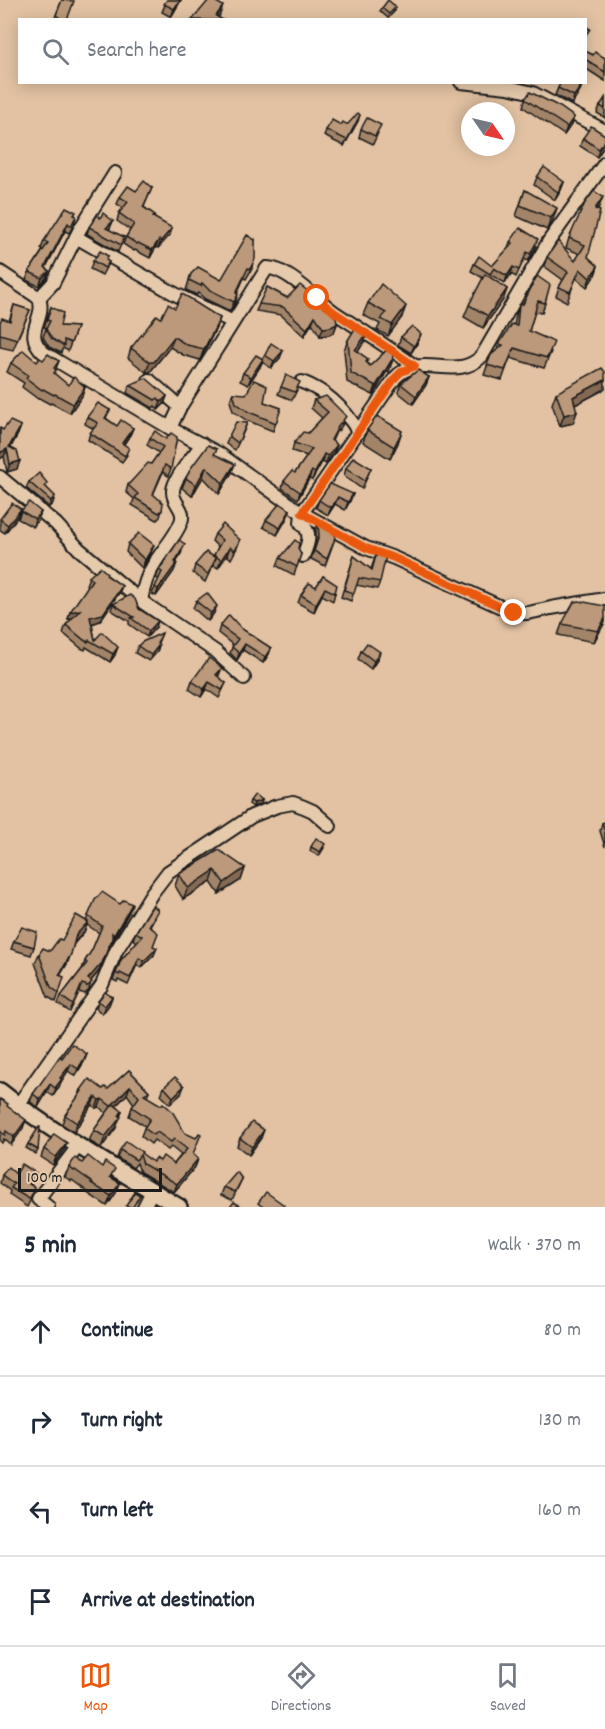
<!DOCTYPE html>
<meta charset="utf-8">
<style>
body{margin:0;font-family:Dekko,sans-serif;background:#f2f2f3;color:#1f2937}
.compass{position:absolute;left:461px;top:102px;width:54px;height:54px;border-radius:50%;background:#fff;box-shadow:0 3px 15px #0003;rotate:124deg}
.scale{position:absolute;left:18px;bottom:15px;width:144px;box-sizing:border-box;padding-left:6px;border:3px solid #1c1c1c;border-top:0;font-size:16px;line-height:21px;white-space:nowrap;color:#1c1c1c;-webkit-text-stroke:4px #e5caac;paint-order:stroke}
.stop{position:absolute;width:18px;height:18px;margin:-14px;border:4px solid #ea580c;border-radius:50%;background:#fff}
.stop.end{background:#ea580c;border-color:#fff;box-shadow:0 2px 6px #0008}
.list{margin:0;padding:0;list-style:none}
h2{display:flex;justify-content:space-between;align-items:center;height:78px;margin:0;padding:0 24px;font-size:26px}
h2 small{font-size:20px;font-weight:400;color:#747a83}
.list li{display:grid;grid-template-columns:39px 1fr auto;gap:18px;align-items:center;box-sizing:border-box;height:90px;padding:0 24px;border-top:2px solid #e0e1e3}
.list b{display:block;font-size:22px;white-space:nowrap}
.list em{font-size:20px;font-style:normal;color:#747a83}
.icon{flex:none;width:33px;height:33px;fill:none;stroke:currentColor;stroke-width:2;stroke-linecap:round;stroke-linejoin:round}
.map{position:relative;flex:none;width:605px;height:1207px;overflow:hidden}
.search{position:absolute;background:#fff;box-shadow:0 3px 15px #0003;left:18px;right:18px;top:18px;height:66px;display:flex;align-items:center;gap:15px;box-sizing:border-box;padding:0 21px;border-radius:0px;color:#747a83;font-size:22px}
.sheet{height:438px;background:#fff}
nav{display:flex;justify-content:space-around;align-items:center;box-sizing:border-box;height:84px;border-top:2px solid #e0e1e3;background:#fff;font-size:16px;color:#747a83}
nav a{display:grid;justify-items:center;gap:3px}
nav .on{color:#ea580c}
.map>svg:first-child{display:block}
</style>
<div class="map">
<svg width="605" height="1207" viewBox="0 0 605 1207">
<rect width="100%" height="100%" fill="#e2c2a2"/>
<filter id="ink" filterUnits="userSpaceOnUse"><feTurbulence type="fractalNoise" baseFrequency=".0167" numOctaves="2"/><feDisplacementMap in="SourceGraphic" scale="12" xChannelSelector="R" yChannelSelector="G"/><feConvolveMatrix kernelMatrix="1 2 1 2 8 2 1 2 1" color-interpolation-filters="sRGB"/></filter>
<g filter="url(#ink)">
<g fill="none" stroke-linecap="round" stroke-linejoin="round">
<defs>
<g id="minor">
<path d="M 461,82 L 508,87 L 533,93 L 605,131"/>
<path d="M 76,237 L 175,294 L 233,322"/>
<path d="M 0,272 L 39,298 C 47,319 21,332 44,353 L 170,428 L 218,453 L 302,513 L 366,548 L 394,558 L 514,613 L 528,613 L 551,608 L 605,599"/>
<path d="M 39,298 L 53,283 L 80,229 L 115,173"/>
<path d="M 149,380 L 180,407"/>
<path d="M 302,382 C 326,391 345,410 358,431"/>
<path d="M 170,428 L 180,407 L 267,268 C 287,267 320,303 337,314 C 363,331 389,348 415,366"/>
<path d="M 202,444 C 195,455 172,479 173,492 C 173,504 186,509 181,522 C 175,538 161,551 153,566 C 146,577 143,589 141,601 L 216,652 L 244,678"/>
<path d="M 0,477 L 56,524 L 79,549 L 141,601"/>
<path d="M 303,556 C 308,544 313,533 301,523 L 302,513 L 395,378 C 421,350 456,383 482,356 L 549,241 L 605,163"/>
<path d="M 18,1105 L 102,985 L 116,951 L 152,893 L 168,872 L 252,816 L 277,806 L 293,803 L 304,807 L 313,811 L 330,826"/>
<path d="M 48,1207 L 38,1199 L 79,1145"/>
<path d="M 144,1207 L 152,1191"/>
</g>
<path id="tertiary" d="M 0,1091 C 55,1135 119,1170 179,1207"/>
</defs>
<!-- minor casing -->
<use href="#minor" stroke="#1c1c1c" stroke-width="16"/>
<!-- tertiary casing -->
<use href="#tertiary" stroke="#1c1c1c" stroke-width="20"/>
<!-- minor -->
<use href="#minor" stroke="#e5caac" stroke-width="12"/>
<!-- tertiary -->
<use href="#tertiary" stroke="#e5caac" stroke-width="15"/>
</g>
<!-- wall -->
<g fill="#a28469" stroke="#1c1c1c" stroke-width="1.5">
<path d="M 62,0 L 67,20 L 54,20 Z"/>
<path d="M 167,0 L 181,0 L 171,17 L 162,12 Z"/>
<path d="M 382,8 L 395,11 L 388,18 L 380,11 Z"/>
<path d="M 585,51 L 593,55 L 605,58 L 605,81 L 585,68 Z"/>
<path d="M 582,85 L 579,93 L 572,104 L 555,95 L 558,88 Z"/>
<path d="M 605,98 L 605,118 L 597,113 L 600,106 Z"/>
<path d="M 525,99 L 574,117 L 571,125 L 564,135 L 523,107 Z"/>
<path d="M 358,121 L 344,146 L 324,136 L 326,130 L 341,125 L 348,124 Z"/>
<path d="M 361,129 L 378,133 L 373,144 L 359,137 Z"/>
<path d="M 583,138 L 605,145 L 597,157 L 580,146 Z"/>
<path d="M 537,177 L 564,182 L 561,190 L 555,200 L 534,185 Z"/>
<path d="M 152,188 L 144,207 L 155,215 L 154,218 L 170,235 L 158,248 L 156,247 L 150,258 L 135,250 L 134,251 L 123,244 L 126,237 L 130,230 L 117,221 L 119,213 L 123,208 L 117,204 L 120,197 L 136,191 Z"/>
<path d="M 525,190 L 553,220 L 547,230 L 516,216 Z"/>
<path d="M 599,207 L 597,210 L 588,257 L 598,266 L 595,275 L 587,287 L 576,278 L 567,302 L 556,296 L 559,287 L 563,280 L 544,266 L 547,257 L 575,261 L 580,254 L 566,248 L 569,238 Z"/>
<path d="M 75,215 L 76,216 L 74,224 L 69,233 L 65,231 L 45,268 L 49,271 L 46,278 L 39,286 L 26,280 L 29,272 L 43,250 L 41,249 L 44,241 Z"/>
<path d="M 100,218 L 113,221 L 109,230 L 124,237 L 118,252 L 87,234 L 89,227 Z"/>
<path d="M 255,240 L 252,269 L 246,279 L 244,278 L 237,294 L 235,304 L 230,311 L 205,299 L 198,293 L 197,295 L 186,290 L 191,274 L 221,280 Z"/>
<path d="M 510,242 L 536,246 L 528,261 L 524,259 L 516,277 L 511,274 L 505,283 L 491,275 L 490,277 L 507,289 L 503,300 L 483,328 L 464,317 L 469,305 L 483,278 L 471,271 L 474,264 L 492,266 L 508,249 Z"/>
<path d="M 108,256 L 106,260 L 109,262 L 102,275 L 90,269 L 93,261 Z"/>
<path d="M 537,276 L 545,303 L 542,313 L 535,311 L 529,331 L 551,352 L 544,368 L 510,358 L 502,380 L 484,375 L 491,355 L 497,350 L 499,344 L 514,325 L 516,315 L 519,305 L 523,304 Z"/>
<path d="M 267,287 L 337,324 L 334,332 L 329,335 L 320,336 L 312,323 L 304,336 L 281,315 L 256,311 Z"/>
<path d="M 193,302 L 220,318 L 216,328 L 200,360 L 183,355 L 170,347 L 150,372 L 146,372 L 128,358 L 131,348 L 161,318 L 175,308 Z"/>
<path d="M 368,303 L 402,317 L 388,336 L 377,330 L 380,324 L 363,315 Z"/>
<path d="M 14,305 L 30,310 L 13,350 L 0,347 L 0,322 L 9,321 Z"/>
<path d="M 51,307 L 60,326 L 77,327 L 68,351 L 63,348 L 61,353 L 49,347 L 43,337 L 46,328 L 44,327 Z"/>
<path d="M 368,332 L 364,342 L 358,352 L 368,359 L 367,363 L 370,366 L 390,347 L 392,362 L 389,372 L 387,371 L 373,395 L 347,382 L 344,350 L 348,340 Z"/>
<path d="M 401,337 L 418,342 L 411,353 L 398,345 Z"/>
<path d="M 265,355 L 280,358 L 271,368 L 262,362 L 260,367 L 248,385 L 240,381 L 243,373 L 263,359 Z"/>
<path d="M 43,360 L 59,361 L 54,374 L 68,385 L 85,387 L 82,396 L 70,413 L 51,403 L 50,404 L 39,398 L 38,399 L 22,387 L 24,383 L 7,372 L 11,363 L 37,362 Z"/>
<path d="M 429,377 L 426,385 L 413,404 L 398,392 L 401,384 Z"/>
<path d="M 130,385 L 167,396 L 164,404 L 158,410 L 155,406 L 153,408 L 127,393 Z"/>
<path d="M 281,387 L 297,390 L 292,400 L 278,394 Z"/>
<path d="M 605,389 L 575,405 L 573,423 L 560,426 L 552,404 L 556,393 Z"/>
<path d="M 233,393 L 264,402 L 281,408 L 273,431 L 246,420 L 233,411 L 230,401 Z"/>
<path d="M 314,400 L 343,424 L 338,431 L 337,430 L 332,441 L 337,445 L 334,452 L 326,464 L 322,462 L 312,480 L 309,479 L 298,499 L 282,488 L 284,481 L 295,473 L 307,456 L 292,451 L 294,443 L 308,433 L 322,418 L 311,408 Z"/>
<path d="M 110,410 L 106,418 L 117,426 L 133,428 L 130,435 L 124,444 L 127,455 L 122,462 L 88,440 L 90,433 L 94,429 L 85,424 L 87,417 Z"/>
<path d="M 247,423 L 244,431 L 235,450 L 226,444 L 229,436 Z"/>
<path d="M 21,426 L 18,434 L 11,447 L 17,469 L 7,472 L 4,456 L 0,459 L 0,428 L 3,430 Z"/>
<path d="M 367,430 L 398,443 L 390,459 L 363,442 Z"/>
<path d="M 150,438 L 166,439 L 171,469 L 168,476 L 163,472 L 153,495 L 162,510 L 160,517 L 157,520 L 132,505 L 134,499 L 126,492 L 128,485 L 151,464 L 159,453 L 147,445 Z"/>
<path d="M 215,455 L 231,474 L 219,494 L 203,477 L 192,496 L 182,488 L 186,478 Z"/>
<path d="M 346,468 L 371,468 L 362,489 L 344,476 Z"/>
<path d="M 29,482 L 47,488 L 53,503 L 49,507 L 26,488 Z"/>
<path d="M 353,494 L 350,501 L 345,510 L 335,504 L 328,515 L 316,508 L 319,500 Z"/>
<path d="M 21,509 L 18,516 L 5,533 L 0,530 L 0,519 Z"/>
<path d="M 290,510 L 287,518 L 277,535 L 263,527 L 266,520 Z"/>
<path d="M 21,511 L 41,512 L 38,520 L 33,527 L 18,519 Z"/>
<path d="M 318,522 L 334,541 L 325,566 L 311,559 L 316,544 L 316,530 Z"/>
<path d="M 215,534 L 240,540 L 237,548 L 231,559 L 227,555 L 218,568 L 213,565 L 205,582 L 193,573 L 195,565 L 213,557 L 218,547 L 212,541 Z"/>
<path d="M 128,544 L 151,553 L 142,568 L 126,552 Z"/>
<path d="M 182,552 L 176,563 L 174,571 L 156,596 L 152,594 L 159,579 L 156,578 L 159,570 Z"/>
<path d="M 377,552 L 380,582 L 377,589 L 356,585 L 351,601 L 341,597 L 354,556 L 371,569 Z"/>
<path d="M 301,554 L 294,575 L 277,566 L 280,558 Z"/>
<path d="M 107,575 L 122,586 L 119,593 L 100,621 L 92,624 L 95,640 L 115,655 L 110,662 L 86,647 L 85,650 L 81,648 L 63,633 L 66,625 L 72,619 L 68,619 L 88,586 L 86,585 L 89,577 Z"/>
<path d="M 323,576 L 335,593 L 333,601 L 322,595 L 314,612 L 298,603 L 301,595 L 316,587 Z"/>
<path d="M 196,601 L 214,613 L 208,621 L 193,608 Z"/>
<path d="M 113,604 L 139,609 L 156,627 L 147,637 L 129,624 L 129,621 L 111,610 Z"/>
<path d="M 605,622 L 594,642 L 558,635 L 562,624 Z"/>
<path d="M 220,626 L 242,629 L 271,648 L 269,654 L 263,663 L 243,650 L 237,660 L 230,653 L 233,645 L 218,633 Z"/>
<path d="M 158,644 L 159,645 L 157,652 L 149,661 L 135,653 L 138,646 Z"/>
<path d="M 361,651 L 377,660 L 371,669 L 358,659 Z"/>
<path d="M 219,675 L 218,677 L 226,683 L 219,698 L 206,689 L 201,697 L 189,689 L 192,681 Z"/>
<path d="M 262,800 L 261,804 L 253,807 L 249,804 L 250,801 Z"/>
<path d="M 605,822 L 605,847 L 600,831 L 602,823 Z"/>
<path d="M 311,847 L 324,848 L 319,856 L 310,851 Z"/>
<path d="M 219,850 L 245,868 L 241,880 L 219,894 L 211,882 L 183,899 L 175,886 L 179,874 Z"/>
<path d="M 120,904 L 132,904 L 129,912 L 112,942 L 111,942 L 99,971 L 91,981 L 89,990 L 85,994 L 79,992 L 70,1012 L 58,1004 L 61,996 L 82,969 L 85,961 L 92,950 L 99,933 L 87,925 L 84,932 L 74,944 L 67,964 L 60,975 L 59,993 L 56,1002 L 48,997 L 35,963 L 39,954 L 50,951 L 62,940 L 86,921 L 88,916 Z"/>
<path d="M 155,917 L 150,926 L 154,955 L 141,968 L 137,965 L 128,985 L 118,980 L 117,982 L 113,980 L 121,960 L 137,942 L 133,939 L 136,932 Z"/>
<path d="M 14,941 L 34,947 L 31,955 L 11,949 Z"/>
<path d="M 112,997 L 109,1005 L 102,1014 L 96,1008 L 98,1001 Z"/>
<path d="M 87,1054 L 84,1062 L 75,1076 L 68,1071 L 62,1080 L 59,1087 L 53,1096 L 47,1092 L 38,1107 L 30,1102 L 33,1094 L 62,1058 Z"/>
<path d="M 129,1070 L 149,1091 L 147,1097 L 193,1155 L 198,1159 L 195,1167 L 174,1192 L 140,1172 L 137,1163 L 133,1168 L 117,1158 L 120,1150 L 141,1154 L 153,1162 L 160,1161 L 174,1164 L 181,1155 L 171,1147 L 168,1150 L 154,1140 L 151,1144 L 141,1136 L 145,1126 L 129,1116 L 132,1107 L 134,1104 L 127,1094 L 116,1106 L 122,1111 L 116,1128 L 101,1148 L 89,1141 L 94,1130 L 106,1113 L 99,1107 L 96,1108 L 92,1105 L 74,1132 L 62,1124 L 65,1115 L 78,1097 L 81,1090 L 108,1089 Z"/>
<path d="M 164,1087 L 181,1094 L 170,1104 L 161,1095 Z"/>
<path d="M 0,1100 L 7,1106 L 23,1128 L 11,1145 L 4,1139 L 2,1143 L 0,1141 Z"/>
<path d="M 240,1138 L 261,1138 L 249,1155 L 237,1146 Z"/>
<path d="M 28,1144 L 38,1150 L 36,1154 L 26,1148 Z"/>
<path d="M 44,1149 L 64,1150 L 53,1165 L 41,1157 Z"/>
<path d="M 82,1163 L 120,1183 L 116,1193 L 107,1206 L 87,1193 L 88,1192 L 72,1180 L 71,1181 L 65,1177 L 69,1167 Z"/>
<path d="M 36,1173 L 31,1185 L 33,1193 L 30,1201 L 27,1207 L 9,1195 L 10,1191 L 0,1183 L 2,1175 Z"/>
<path d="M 242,1179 L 232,1200 L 221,1195 L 224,1187 Z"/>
</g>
<!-- shaded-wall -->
<g fill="#846b55" stroke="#1c1c1c" stroke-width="1.5">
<path d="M 180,0 L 181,0 L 171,17 L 174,9 Z"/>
<path d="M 223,6 L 219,17 L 216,16 Z"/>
<path d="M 582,85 L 579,93 L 572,104 L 574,96 Z"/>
<path d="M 360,115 L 358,121 L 344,146 L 347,140 Z"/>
<path d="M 574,117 L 571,125 L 564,135 L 567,127 Z"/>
<path d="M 605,141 L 605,145 L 597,157 L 599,149 Z"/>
<path d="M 564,182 L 561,190 L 555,200 L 558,192 Z"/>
<path d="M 603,197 L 599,207 L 592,218 L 595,209 Z"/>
<path d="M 557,208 L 553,220 L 547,230 L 551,218 Z"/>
<path d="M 113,221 L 110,228 L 103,236 L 106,228 Z"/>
<path d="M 68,223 L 65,231 L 42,275 L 45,267 Z"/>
<path d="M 172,228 L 170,235 L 158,248 L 161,241 Z"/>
<path d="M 159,240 L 156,247 L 150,258 L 152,250 Z"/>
<path d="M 598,266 L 595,275 L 587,287 L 590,278 Z"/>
<path d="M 513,267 L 511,274 L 505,283 L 507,276 Z"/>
<path d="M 49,271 L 46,278 L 39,286 L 42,278 Z"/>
<path d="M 507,289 L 503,300 L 483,328 L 488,316 Z"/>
<path d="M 238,294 L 235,304 L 230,311 L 234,302 Z"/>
<path d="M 406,306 L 402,317 L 388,336 L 392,325 Z"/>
<path d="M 315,316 L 312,323 L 304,336 L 307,329 Z"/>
<path d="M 220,318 L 216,328 L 200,360 L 204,349 Z"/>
<path d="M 337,324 L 334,332 L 329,335 L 320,336 L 323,328 Z"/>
<path d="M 368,332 L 364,342 L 352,360 L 355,350 Z"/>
<path d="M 421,334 L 418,342 L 411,353 L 414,346 Z"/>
<path d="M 174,337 L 170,347 L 150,372 L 146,372 L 150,362 Z"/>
<path d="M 283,351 L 280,358 L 271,368 L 274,361 Z"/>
<path d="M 263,359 L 260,367 L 248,385 L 251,377 Z"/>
<path d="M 391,361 L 387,371 L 373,395 L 376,386 Z"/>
<path d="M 429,377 L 426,385 L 413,404 L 416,396 Z"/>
<path d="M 605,380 L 605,389 L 569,408 L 573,397 Z"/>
<path d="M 85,387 L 82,396 L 70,413 L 73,404 Z"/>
<path d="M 167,396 L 164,404 L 158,410 L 161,402 Z"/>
<path d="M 577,412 L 573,423 L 560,426 L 564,415 Z"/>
<path d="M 21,426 L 18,434 L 7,454 L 9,447 Z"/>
<path d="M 133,428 L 130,435 L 120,450 L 122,443 Z"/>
<path d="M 402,431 L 398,443 L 390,459 L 394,447 Z"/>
<path d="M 337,445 L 334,452 L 326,464 L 328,456 Z"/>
<path d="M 7,449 L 4,456 L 0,459 L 0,453 Z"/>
<path d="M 324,454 L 322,462 L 312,480 L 315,473 Z"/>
<path d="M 20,461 L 17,469 L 7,472 L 10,464 Z"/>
<path d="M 235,464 L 231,474 L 219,494 L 223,483 Z"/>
<path d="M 206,467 L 203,477 L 192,496 L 196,485 Z"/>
<path d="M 312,471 L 309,479 L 298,499 L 300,492 Z"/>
<path d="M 353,494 L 350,501 L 345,510 L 348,502 Z"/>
<path d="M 55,496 L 53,503 L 49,507 L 51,501 Z"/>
<path d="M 338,497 L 335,504 L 328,515 L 331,508 Z"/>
<path d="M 21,509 L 18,516 L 5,533 L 8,525 Z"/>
<path d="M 290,510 L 287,518 L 277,535 L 280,528 Z"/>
<path d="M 41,512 L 38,520 L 33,527 L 35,519 Z"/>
<path d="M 185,544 L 175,566 L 177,563 L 174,571 L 156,596 L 158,589 L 175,562 Z"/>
<path d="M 154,545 L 151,553 L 142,568 L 145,560 Z"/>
<path d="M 230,547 L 227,555 L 218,568 L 221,560 Z"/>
<path d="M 122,586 L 119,593 L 100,621 L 88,625 L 90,617 Z"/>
<path d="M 325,588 L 322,595 L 314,612 L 316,604 Z"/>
<path d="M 217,606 L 214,613 L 208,621 L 211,613 Z"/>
<path d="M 80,610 L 77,618 L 68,619 L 70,612 Z"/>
<path d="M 605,618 L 605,622 L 594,642 L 598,631 Z"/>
<path d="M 158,621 L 156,627 L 147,637 L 149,631 Z"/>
<path d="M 162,633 L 155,650 L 159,645 L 157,652 L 149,661 Z"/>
<path d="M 245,644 L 243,650 L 237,660 L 239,653 Z"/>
<path d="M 118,647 L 115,655 L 110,662 L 113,654 Z"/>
<path d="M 271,648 L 269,654 L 263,663 L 265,657 Z"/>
<path d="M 380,652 L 377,660 L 371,669 L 374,661 Z"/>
<path d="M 222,668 L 219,675 L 213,683 L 216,675 Z"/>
<path d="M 209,682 L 206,689 L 201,697 L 204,689 Z"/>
<path d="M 262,800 L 261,804 L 253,807 L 254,803 Z"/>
<path d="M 245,868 L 241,880 L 219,894 L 224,883 Z"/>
<path d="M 215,870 L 211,882 L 183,899 L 188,888 Z"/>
<path d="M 132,904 L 129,912 L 112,942 L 114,935 Z"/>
<path d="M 88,922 L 84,932 L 72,945 L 76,935 Z"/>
<path d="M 112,939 L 99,971 L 86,987 L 88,979 Z"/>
<path d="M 157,948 L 154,955 L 141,968 L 144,961 Z"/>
<path d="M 71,954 L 67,964 L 55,984 L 59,975 Z"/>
<path d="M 112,997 L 109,1005 L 102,1014 L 105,1006 Z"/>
<path d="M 87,1054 L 84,1062 L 75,1076 L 78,1069 Z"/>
<path d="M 71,1064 L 68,1071 L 62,1080 L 59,1087 L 53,1096 L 60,1078 Z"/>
<path d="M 50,1084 L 47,1092 L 38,1107 L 40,1099 Z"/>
<path d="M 130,1086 L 127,1094 L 108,1114 L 111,1106 Z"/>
<path d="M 184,1086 L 181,1094 L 170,1104 L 173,1097 Z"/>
<path d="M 95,1097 L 92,1105 L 74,1132 L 77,1123 Z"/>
<path d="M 102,1099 L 99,1107 L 96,1108 L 99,1100 Z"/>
<path d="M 122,1111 L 116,1128 L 101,1148 L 105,1137 Z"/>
<path d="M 26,1120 L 23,1128 L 11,1145 L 14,1137 Z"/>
<path d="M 264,1130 L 261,1138 L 249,1155 L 252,1147 Z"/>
<path d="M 67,1143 L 64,1150 L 53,1165 L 56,1157 Z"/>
<path d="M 198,1159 L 195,1167 L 174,1192 L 177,1184 Z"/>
<path d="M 120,1183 L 116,1193 L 107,1206 L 111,1196 Z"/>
</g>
<!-- building -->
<g fill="#bc997a" stroke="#1c1c1c" stroke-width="1.5">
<path d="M 62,0 L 74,1 L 67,20 L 63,20 L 56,15 Z"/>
<path d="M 167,0 L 180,0 L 174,9 L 164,4 Z"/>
<path d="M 209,0 L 213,0 L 223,6 L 216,16 L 223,20 L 192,20 Z"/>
<path d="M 388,0 L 396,7 L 389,14 L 382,8 Z"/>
<path d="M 585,26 L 590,29 L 585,36 Z"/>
<path d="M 585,51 L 593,55 L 595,52 L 605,58 L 605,72 L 585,59 Z"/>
<path d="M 561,82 L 578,82 L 582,85 L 574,96 L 558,88 Z"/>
<path d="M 530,92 L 560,107 L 574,117 L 567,127 L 525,99 Z"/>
<path d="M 605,98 L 605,109 L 600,106 Z"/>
<path d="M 358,113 L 360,115 L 347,140 L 326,130 L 332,120 L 341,125 L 343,122 L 346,124 L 348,124 Z"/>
<path d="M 367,118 L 381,125 L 375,136 L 361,129 Z"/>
<path d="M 591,126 L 605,135 L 605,141 L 599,149 L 583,138 Z"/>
<path d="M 544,167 L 564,182 L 558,192 L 537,177 Z"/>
<path d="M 144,181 L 152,188 L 143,207 L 155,215 L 153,217 L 172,228 L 161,241 L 159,240 L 152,250 L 138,243 L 137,244 L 126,237 L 134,224 L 119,213 L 128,202 L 120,197 L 128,186 L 136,191 Z"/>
<path d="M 525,190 L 557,208 L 551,218 L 520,205 Z"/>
<path d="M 594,191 L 603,197 L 595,209 L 600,211 L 588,257 L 598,266 L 590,278 L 580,269 L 570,292 L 559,287 L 568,272 L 547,257 L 558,241 L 575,261 L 585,245 L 569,238 L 585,203 Z"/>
<path d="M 66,207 L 76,212 L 74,215 L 76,216 L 71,226 L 68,223 L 45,267 L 49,271 L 42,278 L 29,272 L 48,243 L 44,241 Z"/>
<path d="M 103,213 L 113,221 L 106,228 L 124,237 L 121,245 L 89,227 L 97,215 L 100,218 Z"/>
<path d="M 520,228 L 538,239 L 530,254 L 527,252 L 519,270 L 513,267 L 507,276 L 494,268 L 490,274 L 474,264 L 479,256 L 492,266 L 513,243 L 510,242 Z"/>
<path d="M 247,235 L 255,240 L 255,259 L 250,269 L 248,268 L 236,293 L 238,294 L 234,302 L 208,289 L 202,283 L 201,286 L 189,280 L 191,274 L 198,267 L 221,280 Z"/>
<path d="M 100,251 L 108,256 L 106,260 L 109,262 L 105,268 L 93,261 Z"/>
<path d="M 485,274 L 507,289 L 488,316 L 469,305 Z"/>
<path d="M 537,276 L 550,285 L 545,303 L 538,301 L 529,331 L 554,342 L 547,358 L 514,348 L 505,370 L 487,365 L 491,355 L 503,345 L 499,344 L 512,324 L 517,326 L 519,305 L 523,304 Z"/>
<path d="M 381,284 L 406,306 L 392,325 L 381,319 L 386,313 L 368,303 Z"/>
<path d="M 300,285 L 319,300 L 325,308 L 326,307 L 328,308 L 336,317 L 337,324 L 331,327 L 323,328 L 315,316 L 307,329 L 283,307 L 259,304 L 267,287 L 287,298 Z"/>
<path d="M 182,294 L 193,300 L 193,301 L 220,318 L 204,349 L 187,345 L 174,337 L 154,362 L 150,362 L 131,348 L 157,315 L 161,318 L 168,304 L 175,308 Z"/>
<path d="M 14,305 L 30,310 L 17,339 L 0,334 L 0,322 L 2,318 L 10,321 Z"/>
<path d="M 51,307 L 63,313 L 60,326 L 77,327 L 71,343 L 64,340 L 64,346 L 52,339 L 46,329 L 50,321 L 47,320 Z"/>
<path d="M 357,325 L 368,332 L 355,350 L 368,359 L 366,362 L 370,366 L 390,347 L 394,349 L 392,362 L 391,361 L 376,386 L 351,373 L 348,340 Z"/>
<path d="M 412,326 L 421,334 L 414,346 L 401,337 Z"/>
<path d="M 271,343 L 283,351 L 274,361 L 265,355 Z"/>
<path d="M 23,350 L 37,362 L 40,358 L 43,360 L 48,354 L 59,361 L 54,368 L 56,370 L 54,373 L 68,385 L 74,377 L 85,387 L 73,404 L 55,394 L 54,395 L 43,389 L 42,390 L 26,378 L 28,375 L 11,363 Z"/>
<path d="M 256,355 L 263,359 L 251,377 L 243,373 Z"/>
<path d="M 602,368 L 605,372 L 605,380 L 573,397 L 577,412 L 564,415 L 556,393 Z"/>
<path d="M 418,370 L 429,377 L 416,396 L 401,384 Z"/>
<path d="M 286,375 L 300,382 L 295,392 L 281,387 Z"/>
<path d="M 146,378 L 167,396 L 161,402 L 158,398 L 155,400 L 130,385 Z"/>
<path d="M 254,380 L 267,386 L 264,402 L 281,408 L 276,423 L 249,412 L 236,403 L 233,393 L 246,394 Z"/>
<path d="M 326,396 L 346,416 L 341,424 L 340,423 L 331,440 L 337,445 L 328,456 L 324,454 L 315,473 L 312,471 L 300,492 L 284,481 L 292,471 L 295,473 L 312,449 L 294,443 L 303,432 L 308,433 L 328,412 L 314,400 Z"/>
<path d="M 98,403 L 110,410 L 105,418 L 117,426 L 121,420 L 133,428 L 122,443 L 129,448 L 125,456 L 90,433 L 98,423 L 87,417 Z"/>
<path d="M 377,416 L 402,431 L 394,447 L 367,430 Z"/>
<path d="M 10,421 L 21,426 L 9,447 L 17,451 L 20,461 L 10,464 L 7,449 L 0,453 L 0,428 L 3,430 Z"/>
<path d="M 236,422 L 247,423 L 238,443 L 229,436 Z"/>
<path d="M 155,431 L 166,439 L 171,433 L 177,437 L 171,469 L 165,465 L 153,494 L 163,503 L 162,510 L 159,513 L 135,498 L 138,494 L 128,485 L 148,463 L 151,464 L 163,447 L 150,438 Z"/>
<path d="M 208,445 L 217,449 L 214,454 L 235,464 L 223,483 L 206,467 L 196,485 L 186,478 L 191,468 Z"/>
<path d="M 353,457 L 371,468 L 365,481 L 346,468 Z"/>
<path d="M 39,473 L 48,484 L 45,486 L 55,496 L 51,501 L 29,482 Z"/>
<path d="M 330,484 L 353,494 L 348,502 L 338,497 L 331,508 L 319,500 Z"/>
<path d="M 29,502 L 41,512 L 35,519 L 21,511 Z"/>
<path d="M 12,503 L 21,509 L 8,525 L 0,519 Z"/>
<path d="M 280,503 L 290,510 L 280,528 L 266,520 Z"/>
<path d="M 318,522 L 336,531 L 334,541 L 327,559 L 314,551 L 319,536 Z"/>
<path d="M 223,524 L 240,540 L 234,551 L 230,547 L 221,560 L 214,555 L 222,540 L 215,534 Z"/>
<path d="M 139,533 L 154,545 L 145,560 L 128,544 Z"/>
<path d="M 179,540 L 185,544 L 175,562 L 177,563 L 158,589 L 155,587 L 162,572 L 159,570 Z"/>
<path d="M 295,540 L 299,543 L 298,549 L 301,554 L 297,567 L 280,558 Z"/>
<path d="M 206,552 L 216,558 L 208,574 L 195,565 Z"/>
<path d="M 377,552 L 386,556 L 380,582 L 359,578 L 354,593 L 344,590 L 354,556 L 372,570 Z"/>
<path d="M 100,567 L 107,573 L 106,575 L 122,586 L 103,614 L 90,617 L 95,640 L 102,632 L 118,647 L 113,654 L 89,640 L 88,642 L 84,640 L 66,625 L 80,610 L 70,612 L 92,580 L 89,577 Z"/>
<path d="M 323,576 L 337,585 L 335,593 L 325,588 L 316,604 L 301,595 L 309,583 L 316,587 Z"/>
<path d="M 207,593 L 217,606 L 211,613 L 196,601 Z"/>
<path d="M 130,595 L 135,599 L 139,609 L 158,621 L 149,631 L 131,618 L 134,617 L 113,604 Z"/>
<path d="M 579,601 L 605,606 L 605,618 L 598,631 L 562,624 L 574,602 Z"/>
<path d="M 229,615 L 242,629 L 271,648 L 265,657 L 245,644 L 239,653 L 232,647 L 238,639 L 220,626 Z"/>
<path d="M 162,633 L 157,644 L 159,645 L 151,655 L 138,646 L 142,642 Z"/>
<path d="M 367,643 L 380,652 L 374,661 L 361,651 Z"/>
<path d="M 209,658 L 222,668 L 216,675 L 226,683 L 222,690 L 209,682 L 204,689 L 192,681 Z"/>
<path d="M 255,794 L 262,800 L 254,803 L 250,801 Z"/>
<path d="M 605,822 L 605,831 L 602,823 Z"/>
<path d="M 316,838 L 325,844 L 320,852 L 311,847 Z"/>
<path d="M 219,850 L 245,868 L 224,883 L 215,870 L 188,888 L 179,874 Z"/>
<path d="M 102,892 L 120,904 L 124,900 L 132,904 L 114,935 L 112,933 L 112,939 L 102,963 L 88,979 L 92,982 L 88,986 L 82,984 L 73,1005 L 61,996 L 87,963 L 85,961 L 92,950 L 102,926 L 88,916 L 95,900 Z"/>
<path d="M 153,905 L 158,910 L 149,926 L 158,933 L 153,946 L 157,948 L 144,961 L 139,958 L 130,978 L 120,973 L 119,975 L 116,973 L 121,960 L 142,936 L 136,932 Z"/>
<path d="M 76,915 L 88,922 L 76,935 L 71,954 L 59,975 L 64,977 L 59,993 L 51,987 L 39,954 L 43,948 L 50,951 L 59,939 L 62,940 Z"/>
<path d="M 22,927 L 37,932 L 34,947 L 14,941 Z"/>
<path d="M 105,992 L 112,997 L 105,1006 L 98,1001 Z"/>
<path d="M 72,1044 L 87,1054 L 78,1069 L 71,1064 L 60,1078 L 62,1079 L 55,1088 L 50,1084 L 40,1099 L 33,1094 L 60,1056 L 62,1058 Z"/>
<path d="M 129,1070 L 149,1091 L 144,1095 L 161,1105 L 163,1103 L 172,1111 L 185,1133 L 196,1138 L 199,1133 L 201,1134 L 193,1154 L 198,1159 L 177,1184 L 143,1164 L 140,1155 L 136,1160 L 120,1150 L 126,1141 L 142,1152 L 141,1153 L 153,1162 L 156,1158 L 160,1161 L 163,1156 L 174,1164 L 187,1149 L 174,1139 L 171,1142 L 157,1132 L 154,1135 L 144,1128 L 150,1119 L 132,1107 L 139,1097 L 130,1086 L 111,1106 L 102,1099 L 99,1100 L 95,1097 L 77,1123 L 65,1115 L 82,1091 L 81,1090 L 89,1079 L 103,1089 L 105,1087 L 108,1089 Z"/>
<path d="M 175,1077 L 184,1086 L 173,1097 L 164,1087 Z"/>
<path d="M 0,1099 L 8,1104 L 7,1106 L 26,1120 L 14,1137 L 6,1131 L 5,1135 L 0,1131 Z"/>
<path d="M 113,1104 L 122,1111 L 119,1116 L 121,1117 L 105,1137 L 94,1130 Z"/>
<path d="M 252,1122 L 264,1130 L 252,1147 L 240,1138 Z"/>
<path d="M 39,1127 L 40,1127 L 38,1150 L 28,1144 Z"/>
<path d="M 54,1134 L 67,1143 L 56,1157 L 44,1149 Z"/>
<path d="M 88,1156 L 102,1167 L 105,1162 L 115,1169 L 110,1177 L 120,1183 L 111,1196 L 91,1183 L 92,1182 L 75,1170 L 74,1171 L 69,1167 L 75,1158 L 82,1163 Z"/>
<path d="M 22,1164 L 36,1173 L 29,1184 L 34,1187 L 33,1193 L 29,1199 L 11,1188 L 14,1184 L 2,1175 L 8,1167 L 16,1174 Z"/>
<path d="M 237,1172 L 242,1179 L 235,1192 L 224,1187 Z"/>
<path d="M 135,1192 L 140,1195 L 133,1207 L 127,1207 L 126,1206 Z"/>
<path d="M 266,1192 L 284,1205 L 283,1207 L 263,1207 L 258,1203 Z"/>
<path d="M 234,1202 L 242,1207 L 230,1207 Z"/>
</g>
</g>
<g fill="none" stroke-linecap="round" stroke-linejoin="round" filter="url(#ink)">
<!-- route -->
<path stroke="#ea580c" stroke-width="8" d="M 317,298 L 334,312 L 415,366 L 401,372 L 395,378 L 302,513 L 366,548 L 394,558 L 514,613"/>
</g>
</svg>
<svg class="compass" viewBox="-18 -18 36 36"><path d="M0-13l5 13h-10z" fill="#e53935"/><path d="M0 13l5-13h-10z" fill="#747a83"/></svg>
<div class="scale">100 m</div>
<div class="stop" style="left:317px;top:298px"></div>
<div class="stop end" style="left:514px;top:613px"></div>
<div class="search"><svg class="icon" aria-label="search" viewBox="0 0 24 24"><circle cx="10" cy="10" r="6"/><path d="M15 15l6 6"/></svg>Search here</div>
</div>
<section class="sheet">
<h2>5 min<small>Walk · 370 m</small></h2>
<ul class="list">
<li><svg class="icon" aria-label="ahead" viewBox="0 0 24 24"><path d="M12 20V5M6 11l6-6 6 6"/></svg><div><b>Continue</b></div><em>80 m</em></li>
<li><svg class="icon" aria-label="right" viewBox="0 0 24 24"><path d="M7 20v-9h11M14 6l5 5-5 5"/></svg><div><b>Turn right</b></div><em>130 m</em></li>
<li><svg class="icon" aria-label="left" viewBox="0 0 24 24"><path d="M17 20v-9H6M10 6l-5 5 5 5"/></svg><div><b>Turn left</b></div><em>160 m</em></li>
<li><svg class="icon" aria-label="arrive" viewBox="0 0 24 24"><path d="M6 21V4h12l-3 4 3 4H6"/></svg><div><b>Arrive at destination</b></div></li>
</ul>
</section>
<nav>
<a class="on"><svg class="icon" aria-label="map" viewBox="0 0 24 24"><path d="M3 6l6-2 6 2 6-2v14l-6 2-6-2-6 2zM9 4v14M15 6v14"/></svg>Map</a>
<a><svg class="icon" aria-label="directions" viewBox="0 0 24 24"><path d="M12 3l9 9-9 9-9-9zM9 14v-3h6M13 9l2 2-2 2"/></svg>Directions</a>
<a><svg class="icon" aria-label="saved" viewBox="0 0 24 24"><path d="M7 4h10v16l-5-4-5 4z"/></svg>Saved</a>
</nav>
